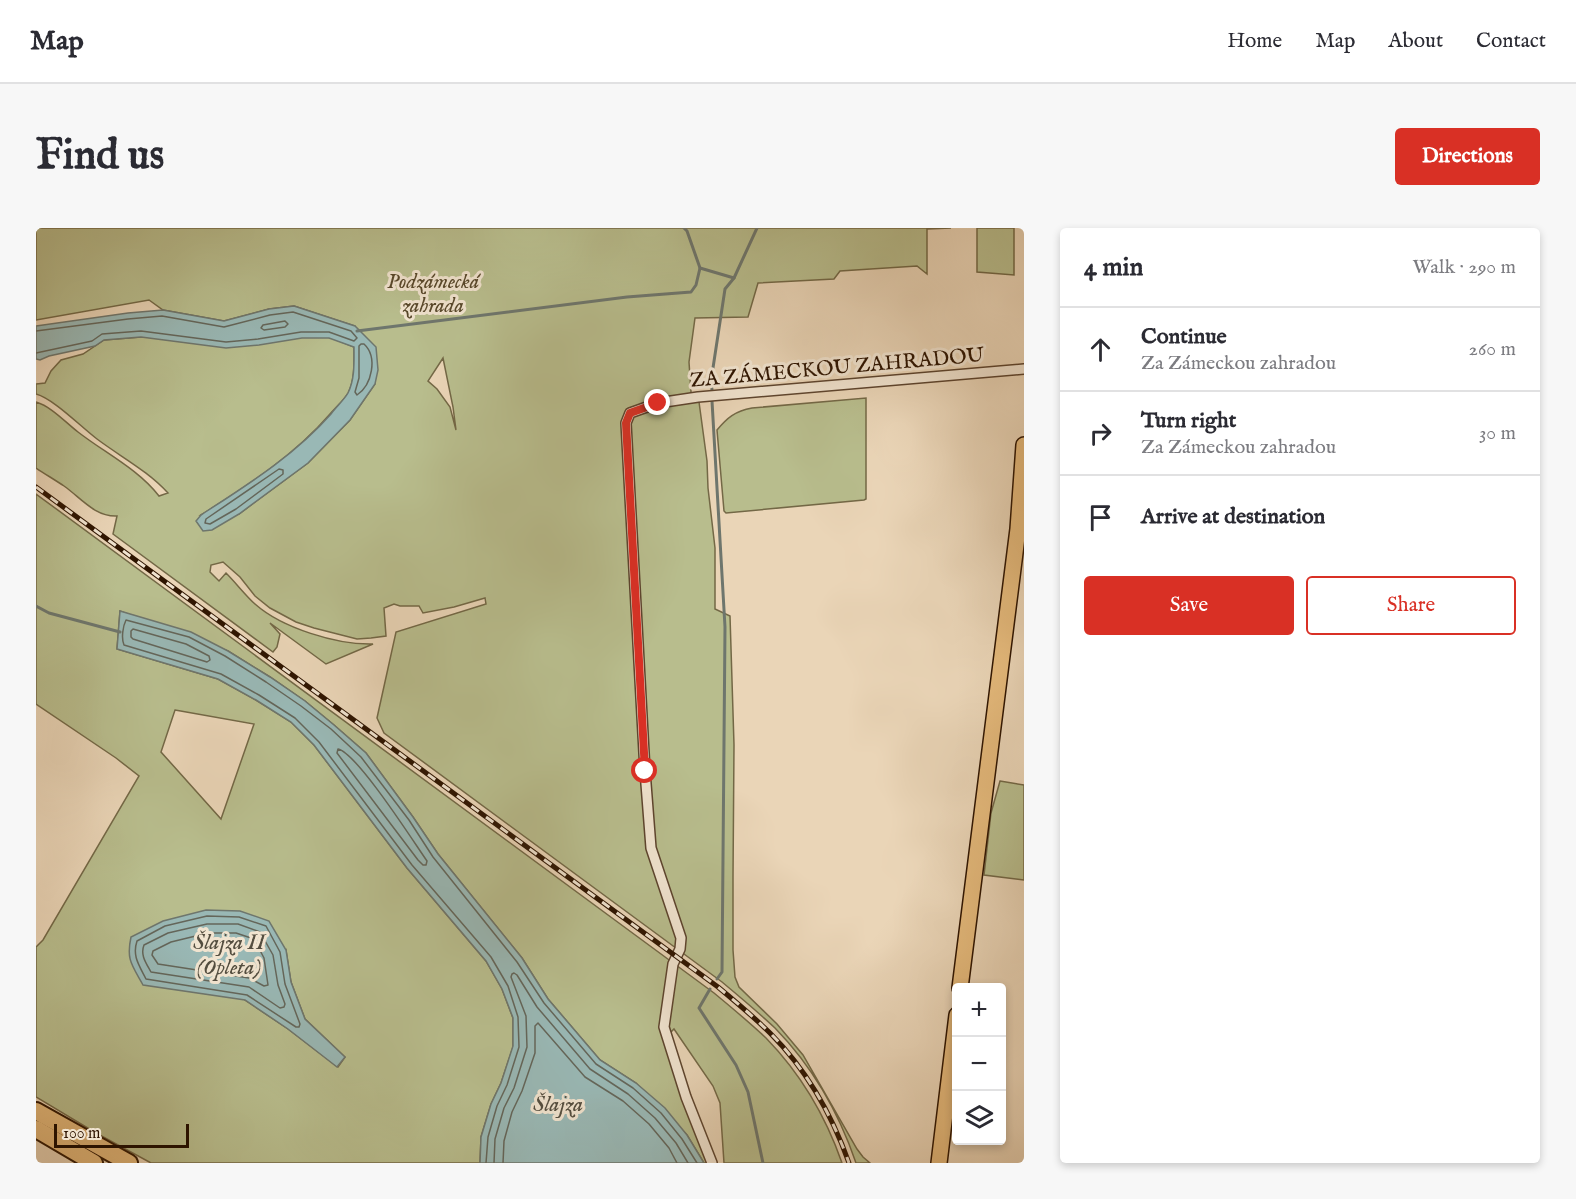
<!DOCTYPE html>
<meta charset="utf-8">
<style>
body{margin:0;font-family:"IM FELL English",serif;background:#f7f7f7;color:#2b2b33}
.controls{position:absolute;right:18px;bottom:18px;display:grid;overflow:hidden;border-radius:6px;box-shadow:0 3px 9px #0003}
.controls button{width:54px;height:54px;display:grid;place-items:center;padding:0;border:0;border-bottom:2px solid #e1e1e2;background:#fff;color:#2b2b33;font:30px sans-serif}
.scale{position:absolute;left:18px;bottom:15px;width:135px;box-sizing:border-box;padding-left:6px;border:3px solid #2e1400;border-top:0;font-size:16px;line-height:21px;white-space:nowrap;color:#2e1400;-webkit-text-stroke:4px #f1e4d0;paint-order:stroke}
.stop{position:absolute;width:18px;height:18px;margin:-14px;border:4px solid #d93025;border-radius:50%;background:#fff}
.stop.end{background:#d93025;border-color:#fff;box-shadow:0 2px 6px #0008}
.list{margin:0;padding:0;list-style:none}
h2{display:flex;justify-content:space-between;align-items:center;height:78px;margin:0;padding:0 24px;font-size:26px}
h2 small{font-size:20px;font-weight:400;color:#7c7c81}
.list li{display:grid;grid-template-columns:39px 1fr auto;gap:18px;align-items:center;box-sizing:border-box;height:84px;padding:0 24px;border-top:2px solid #e1e1e2}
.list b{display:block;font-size:22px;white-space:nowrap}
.list p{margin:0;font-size:20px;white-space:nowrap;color:#7c7c81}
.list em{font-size:20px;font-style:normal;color:#7c7c81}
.actions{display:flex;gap:12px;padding:18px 24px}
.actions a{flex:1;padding:14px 0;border:2px solid #d93025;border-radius:6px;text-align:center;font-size:21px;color:#d93025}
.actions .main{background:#d93025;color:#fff}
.icon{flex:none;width:33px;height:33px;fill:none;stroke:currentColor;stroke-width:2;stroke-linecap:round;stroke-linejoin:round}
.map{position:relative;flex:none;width:988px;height:935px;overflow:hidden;border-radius:6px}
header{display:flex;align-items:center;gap:36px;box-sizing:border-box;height:84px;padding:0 30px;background:#fff;border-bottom:2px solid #e1e1e2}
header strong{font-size:28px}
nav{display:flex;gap:33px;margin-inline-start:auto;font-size:21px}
.intro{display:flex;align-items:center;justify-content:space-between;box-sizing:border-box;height:144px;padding:0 36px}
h1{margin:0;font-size:42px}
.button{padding:15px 27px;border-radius:6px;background:#d93025;color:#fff;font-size:21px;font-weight:700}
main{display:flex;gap:36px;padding:0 36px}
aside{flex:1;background:#fff;border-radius:6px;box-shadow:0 3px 9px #0003}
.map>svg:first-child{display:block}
</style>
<header>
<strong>Map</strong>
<nav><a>Home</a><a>Map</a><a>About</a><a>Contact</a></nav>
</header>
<div class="intro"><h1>Find us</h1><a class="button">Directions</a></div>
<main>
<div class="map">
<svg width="988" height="935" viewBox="0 0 988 935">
<rect width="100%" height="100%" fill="#ead5b7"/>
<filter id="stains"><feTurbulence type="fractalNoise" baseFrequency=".00333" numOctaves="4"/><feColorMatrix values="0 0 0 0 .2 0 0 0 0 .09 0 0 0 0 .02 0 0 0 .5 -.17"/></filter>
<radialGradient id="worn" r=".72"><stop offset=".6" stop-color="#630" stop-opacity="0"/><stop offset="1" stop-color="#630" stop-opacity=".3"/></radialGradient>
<!-- green -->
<g fill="#b8bd8d" stroke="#736846" stroke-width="1.5" fill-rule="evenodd">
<path d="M 0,0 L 915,0 L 891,1 L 891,46 L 881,38 L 804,43 L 798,51 L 722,55 L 712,89 L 659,90 L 653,134 L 655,164 L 663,174 L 671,233 L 672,260 L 679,320 L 679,381 L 694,388 L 698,517 L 697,649 L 697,722 L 699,749 L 703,759 L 741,796 L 767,827 L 821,921 L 827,929 L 834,935 L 820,935 C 803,885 776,838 739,800 C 722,784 704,769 686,754 L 348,505 L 341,490 L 360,404 L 450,376 L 449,370 L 418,379 L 387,385 L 383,378 L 364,378 L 358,376 L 348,380 L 350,408 L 335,410 L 321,411 L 278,400 L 260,394 L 234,380 L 219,368 L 204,349 L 187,334 L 175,337 L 174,344 L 183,353 L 190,345 C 200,355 209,367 219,376 C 246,400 301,417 337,416 L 290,436 L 234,395 L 244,406 L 241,419 L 237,424 L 77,306 L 81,288 C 59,289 45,270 28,258 C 19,252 9,246 0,240 L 0,174 C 16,179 29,194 42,204 C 69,225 102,241 123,268 L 132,265 C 112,243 85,229 61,211 C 45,199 18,171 0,166 L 0,156 L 9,155 L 15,143 L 25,132 L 47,126 L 68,112 L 105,109 L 274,106 L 296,110 L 318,119 C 318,134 319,152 312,165 C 308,172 300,179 294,186 C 258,228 211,258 165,287 L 203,286 L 272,235 L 314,192 L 339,156 L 319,98 L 258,78 L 233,81 L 188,93 L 127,82 L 113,72 L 0,92 ZM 407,130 L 417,179 L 420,202 L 414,179 L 401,161 L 392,153 Z"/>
<path d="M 941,0 L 978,0 L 978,47 L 941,44 Z"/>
<path d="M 830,170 L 830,271 L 828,272 L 690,285 L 688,283 L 681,202 C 691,190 699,183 716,180 Z"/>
<path d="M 0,266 L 678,765 C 695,779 713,794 730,810 C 764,845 790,889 806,935 L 688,935 L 684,875 L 677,858 L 638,801 L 634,805 L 661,891 L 679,935 L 668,935 L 651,907 L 600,855 L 564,832 L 512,771 L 486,730 L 402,626 L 377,589 L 330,525 L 298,497 L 269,473 L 234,449 L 192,423 L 84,383 L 81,421 L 182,451 L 220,472 L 255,494 L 278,517 L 371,640 L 450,733 L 466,761 L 477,790 L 477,819 L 465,855 L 455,876 L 445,909 L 444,935 L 115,935 L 60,905 L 0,869 L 0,719 L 7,712 L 103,548 L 80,530 L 0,476 ZM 139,482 L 218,496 L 185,591 L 125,524 ZM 250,722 L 255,754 L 269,791 L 309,829 L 302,839 L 252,801 L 209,772 Z"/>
<path d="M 964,553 L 988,557 L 988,652 L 948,647 L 955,585 Z"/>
</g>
<!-- water -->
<g fill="#99b8b5" stroke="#6e766d" stroke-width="1.5">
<path d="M 258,78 L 319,98 L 340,119 L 342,142 L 339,156 L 314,192 L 272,235 L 203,286 L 176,302 L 167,303 L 160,293 L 165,287 C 211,257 258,228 295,186 C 300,179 308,172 312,165 C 319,151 318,134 318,119 L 293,110 L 266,110 L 223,117 L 190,120 L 105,109 L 68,112 L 59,118 L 13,128 L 4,132 L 0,131 L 0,98 L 92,85 L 127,82 L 188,93 L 233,81 Z"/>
<path d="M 84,383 L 155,404 L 192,423 L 234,449 L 269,473 L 298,497 L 330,525 L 377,589 L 402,626 L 486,730 L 512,771 L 564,832 L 600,855 L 629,880 L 651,907 L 668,935 L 444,935 L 445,909 L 455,876 L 465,855 L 477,818 L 477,790 L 466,761 L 450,733 L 371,640 L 278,517 L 255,494 L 220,472 L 182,451 L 81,421 Z"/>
<path d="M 170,682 L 204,683 L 233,693 L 250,722 L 255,754 L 269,791 L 309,829 L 301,839 L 252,801 L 209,772 L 107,757 C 96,737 90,732 95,709 L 127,693 Z"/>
</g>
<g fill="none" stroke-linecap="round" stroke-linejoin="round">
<!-- shore -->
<g stroke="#64665a" stroke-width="1.5">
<path d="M 249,93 L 252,96 L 249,99 L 228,102 L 225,100 L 227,97 Z"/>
<path d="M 0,103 L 92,91 L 126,88 L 188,99 L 234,87 L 257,84 L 315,103 L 321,110 L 318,113 L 293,104 L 265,104 L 222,111 L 190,114 L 105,103 L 66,106 L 56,113 L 0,125"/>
<path d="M 325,116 L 328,116 C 342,129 336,157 321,167 L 319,164 L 323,150 L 323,118 Z"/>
<path d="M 243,241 L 247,242 L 247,246 L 200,281 L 174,296 L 169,295 L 170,291 Z"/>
<path d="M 97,401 L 150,416 L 173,428 L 174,432 L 171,434 L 97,411 L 95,409 L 95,403 Z"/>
<path d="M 302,521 C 321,525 377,613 391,633 L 390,637 L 387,637 L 382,632 L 301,525 Z"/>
<path d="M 171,688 L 203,689 L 230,698 L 244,724 L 249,756 L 264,796 L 263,799 L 260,799 L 211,767 L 110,751 C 103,737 96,728 101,713 L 129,698 Z"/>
<path d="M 171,696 L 202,696 L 224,704 L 237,727 L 242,757 L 249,776 L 248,779 L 244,780 L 213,759 L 115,744 C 110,735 104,727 108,717 L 132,705 Z"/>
<path d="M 172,705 L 200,705 L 218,711 L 228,730 L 232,757 L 228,758 L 213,750 L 122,736 L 116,727 L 117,723 L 135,714 Z"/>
<path d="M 450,935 L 452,909 L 461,878 L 471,857 L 483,819 L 482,789 L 472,758 L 455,729 L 376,637 L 283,514 L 259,490 L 223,467 L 185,446 L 88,417 C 85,410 87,398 90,392 L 153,409 L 189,428 L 230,454 L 265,478 L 295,501 L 325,529 L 373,592 L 397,629 L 481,734 L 508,775 L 560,836 L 597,860 L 625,885 L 646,911 L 661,935"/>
<path d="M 458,935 L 459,911 L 468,880 L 478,860 L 491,819 L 490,788 L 475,749 L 476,746 L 478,745 L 481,747 L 501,779 L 554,841 L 592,866 L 619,890 L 640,915 L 652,935"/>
<path d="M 467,935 L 468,913 L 476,884 L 486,863 L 499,825 L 499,798 L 502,795 L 549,849 L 587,873 L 613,896 L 633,920 L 641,935"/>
</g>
<!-- stream -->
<g stroke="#6e766d" stroke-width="3">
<path d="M 648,0 L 651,3 L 664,40 L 698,50"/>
<path d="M 321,103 L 591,69 L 655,64 L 660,57 L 664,40"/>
<path d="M 676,162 L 675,153 L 689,61 L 698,50 L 721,0"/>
<path d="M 676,173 L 689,399 L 686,744 L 681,751"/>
<path d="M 0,378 L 13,385 L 84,404"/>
<path d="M 674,761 L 663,780 L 700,837 L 712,864 L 727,935"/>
</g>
<defs>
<path id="street" d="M 676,935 L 650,869 L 628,799 L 637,736 L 644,721 L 645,710 L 615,620 L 609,543 L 590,195 L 594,185 L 622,175 L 662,169 L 988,141"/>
<g id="primary">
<path d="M 924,760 L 982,301 L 988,217"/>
<path d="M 903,935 L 921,787"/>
</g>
<g id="highway">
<path d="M 0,883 L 93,935"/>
<path d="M 0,901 L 58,935"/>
</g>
</defs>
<!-- street casing -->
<use href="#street" stroke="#5d442e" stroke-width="12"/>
<!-- primary casing -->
<use href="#primary" stroke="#2e1400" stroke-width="18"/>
<!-- highway casing -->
<use href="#highway" stroke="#2e1400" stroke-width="20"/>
<!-- street -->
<use href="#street" stroke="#f1e4d0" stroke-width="9"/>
<!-- primary -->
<use href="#primary" stroke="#e5ba7c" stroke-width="15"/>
<!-- highway -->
<use href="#highway" stroke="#e5ba7c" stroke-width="16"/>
<defs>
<path id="rail" d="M 0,259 L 682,759 C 700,774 718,789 734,805 C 770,841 796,887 813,935"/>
</defs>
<!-- rail casing -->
<use href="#rail" stroke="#2e1400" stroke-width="5"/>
<!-- rail -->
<use href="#rail" stroke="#f1e4d0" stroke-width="3" stroke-dasharray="9" stroke-linecap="butt"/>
</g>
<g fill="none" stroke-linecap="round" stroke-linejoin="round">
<!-- route -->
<path stroke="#d93025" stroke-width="8" d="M 609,543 L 590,195 L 594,185 L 622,175"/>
</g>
<g text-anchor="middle" stroke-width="6" stroke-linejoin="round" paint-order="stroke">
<!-- park labels -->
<g font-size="21" font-style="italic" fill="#57472a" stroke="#f1e4d0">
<text x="397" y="60">Podzámecká<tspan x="397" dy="24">zahrada</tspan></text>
</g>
<!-- street labels -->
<g font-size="21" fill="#2e1400" stroke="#f1e4d0">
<text transform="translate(801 139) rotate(-5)" y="7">ZA ZÁMECKOU ZAHRADOU</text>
</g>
<!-- water labels -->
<g font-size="22" font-style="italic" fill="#534d3f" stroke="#f1e4d0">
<text x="193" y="721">Šlajza II<tspan x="193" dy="25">(Opleta)</tspan></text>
<text x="522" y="883">Šlajza</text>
</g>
</g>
<rect width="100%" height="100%" filter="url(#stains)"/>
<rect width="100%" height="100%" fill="url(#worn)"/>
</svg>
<div class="controls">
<button>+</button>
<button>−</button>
<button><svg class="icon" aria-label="layers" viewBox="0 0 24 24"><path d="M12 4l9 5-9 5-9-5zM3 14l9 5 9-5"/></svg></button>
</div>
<div class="scale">100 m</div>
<div class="stop" style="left:609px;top:543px"></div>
<div class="stop end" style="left:622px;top:175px"></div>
</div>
<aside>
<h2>4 min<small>Walk · 290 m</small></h2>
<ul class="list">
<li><svg class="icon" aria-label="ahead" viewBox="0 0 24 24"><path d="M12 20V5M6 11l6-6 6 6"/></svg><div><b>Continue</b><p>Za Zámeckou zahradou</p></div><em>260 m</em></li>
<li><svg class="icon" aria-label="right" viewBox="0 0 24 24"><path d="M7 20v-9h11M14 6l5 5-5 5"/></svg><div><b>Turn right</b><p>Za Zámeckou zahradou</p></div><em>30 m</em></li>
<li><svg class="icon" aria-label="arrive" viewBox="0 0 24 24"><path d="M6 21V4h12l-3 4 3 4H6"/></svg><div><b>Arrive at destination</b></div></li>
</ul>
<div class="actions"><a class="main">Save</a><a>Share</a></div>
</aside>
</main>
